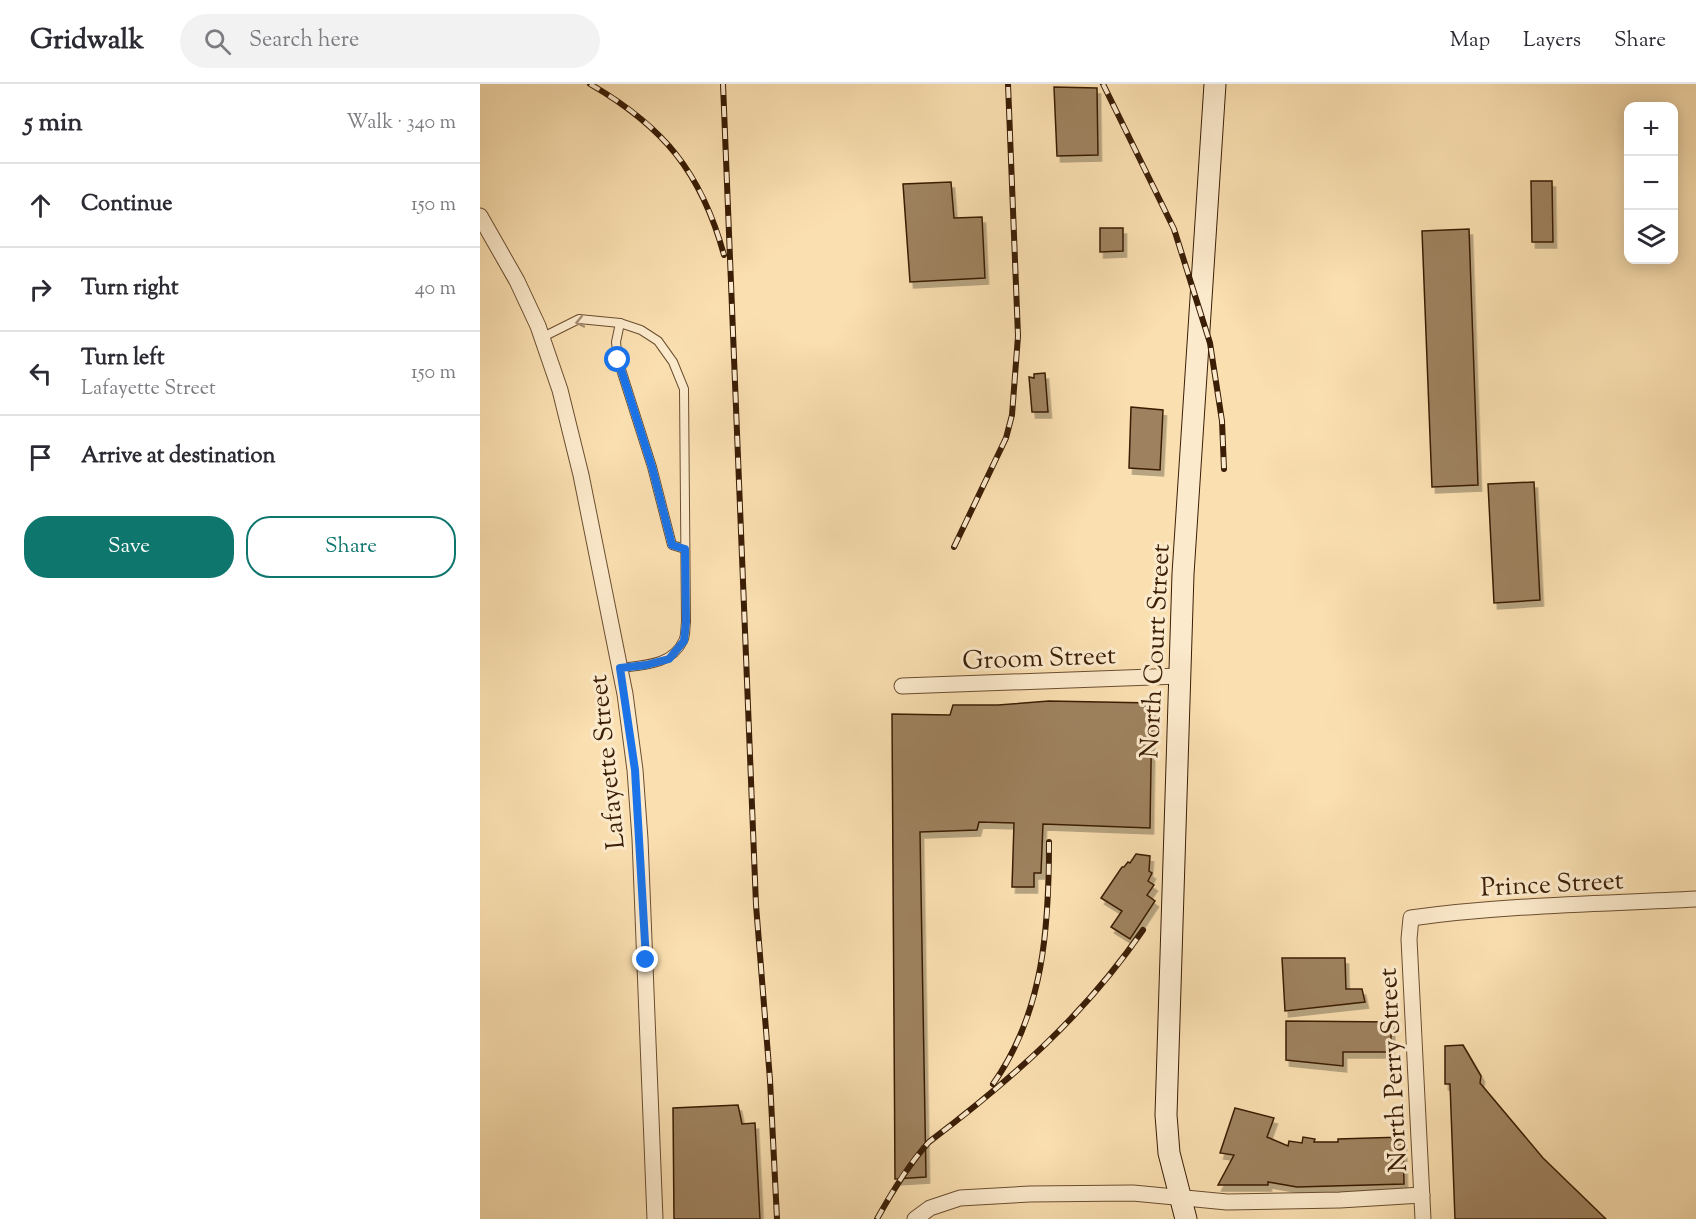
<!DOCTYPE html>
<meta charset="utf-8">
<style>
body{margin:0;font-family:"Sorts Mill Goudy",serif;background:#f2f2f3;color:#2b2b33}
.controls{position:absolute;right:18px;top:18px;display:grid;overflow:hidden;border-radius:12px;box-shadow:0 3px 15px #0003}
.controls button{width:54px;height:54px;display:grid;place-items:center;padding:0;border:0;border-bottom:2px solid #e1e1e2;background:#fff;color:#2b2b33;font:30px sans-serif}
.stop{position:absolute;width:18px;height:18px;margin:-14px;border:4px solid #1a73e8;border-radius:50%;background:#fff}
.stop.end{background:#1a73e8;border-color:#fff;box-shadow:0 2px 6px #0008}
.list{margin:0;padding:0;list-style:none}
h2{display:flex;justify-content:space-between;align-items:center;height:78px;margin:0;padding:0 24px;font-size:26px}
h2 small{font-size:20px;font-weight:400;color:#7c7c81}
.list li{display:grid;grid-template-columns:39px 1fr auto;gap:18px;align-items:center;box-sizing:border-box;height:84px;padding:0 24px;border-top:2px solid #e1e1e2}
.list b{display:block;font-size:22px;white-space:nowrap}
.list p{margin:0;font-size:20px;white-space:nowrap;color:#7c7c81}
.list em{font-size:20px;font-style:normal;color:#7c7c81}
.actions{display:flex;gap:12px;padding:18px 24px}
.actions a{flex:1;padding:14px 0;border:2px solid #0f766e;border-radius:24px;text-align:center;font-size:21px;color:#0f766e}
.actions .main{background:#0f766e;color:#fff}
.icon{flex:none;width:33px;height:33px;fill:none;stroke:currentColor;stroke-width:2;stroke-linecap:round;stroke-linejoin:round}
.map{position:relative;flex:none;width:1216px;height:1135px;overflow:hidden}
header{display:flex;align-items:center;gap:36px;box-sizing:border-box;height:84px;padding:0 30px;background:#fff;border-bottom:2px solid #e1e1e2}
header strong{font-size:28px}
nav{display:flex;gap:33px;margin-inline-start:auto;font-size:21px}
.search{width:420px;height:54px;background:#f2f2f3;display:flex;align-items:center;gap:15px;box-sizing:border-box;padding:0 21px;border-radius:33px;color:#7c7c81;font-size:22px}
main{display:flex}
aside{flex:1;background:#fff}
.map>svg:first-child{display:block}
</style>
<header>
<strong>Gridwalk</strong>
<div class="search"><svg class="icon" aria-label="search" viewBox="0 0 24 24"><circle cx="10" cy="10" r="6"/><path d="M15 15l6 6"/></svg>Search here</div>
<nav><a>Map</a><a>Layers</a><a>Share</a></nav>
</header>
<main>
<aside>
<h2>5 min<small>Walk · 340 m</small></h2>
<ul class="list">
<li><svg class="icon" aria-label="ahead" viewBox="0 0 24 24"><path d="M12 20V5M6 11l6-6 6 6"/></svg><div><b>Continue</b></div><em>150 m</em></li>
<li><svg class="icon" aria-label="right" viewBox="0 0 24 24"><path d="M7 20v-9h11M14 6l5 5-5 5"/></svg><div><b>Turn right</b></div><em>40 m</em></li>
<li><svg class="icon" aria-label="left" viewBox="0 0 24 24"><path d="M17 20v-9H6M10 6l-5 5 5 5"/></svg><div><b>Turn left</b><p>Lafayette Street</p></div><em>150 m</em></li>
<li><svg class="icon" aria-label="arrive" viewBox="0 0 24 24"><path d="M6 21V4h12l-3 4 3 4H6"/></svg><div><b>Arrive at destination</b></div></li>
</ul>
<div class="actions"><a class="main">Save</a><a>Share</a></div>
</aside>
<div class="map">
<svg width="1216" height="1135" viewBox="0 0 1216 1135">
<defs>
<filter id="shadow"><feDropShadow dx="3.5" dy="6" stdDeviation="0" flood-color="#0004"/></filter>
</defs>
<rect width="100%" height="100%" fill="#fadfb0"/>
<filter id="stains"><feTurbulence type="fractalNoise" baseFrequency=".00333" numOctaves="4"/><feColorMatrix values="0 0 0 0 .2 0 0 0 0 .09 0 0 0 0 .02 0 0 0 .5 -.17"/></filter>
<radialGradient id="worn" r=".72"><stop offset=".6" stop-color="#630" stop-opacity="0"/><stop offset="1" stop-color="#630" stop-opacity=".3"/></radialGradient>
<!-- building -->
<g fill="#9e825e" stroke="#3a1e06" stroke-width="1.5" filter="url(#shadow)">
<path d="M 574,3 L 617,4 L 618,71 L 577,72 Z"/>
<path d="M 1051,97 L 1072,97 L 1073,158 L 1052,158 Z"/>
<path d="M 471,98 L 474,134 L 502,133 L 505,194 L 430,198 L 423,100 Z"/>
<path d="M 620,144 L 643,144 L 643,167 L 620,168 Z"/>
<path d="M 989,145 L 998,401 L 952,403 L 942,147 Z"/>
<path d="M 565,289 L 568,328 L 552,328 L 549,293 L 554,294 L 554,290 Z"/>
<path d="M 651,323 L 683,326 L 680,386 L 649,384 Z"/>
<path d="M 1054,398 L 1060,516 L 1014,519 L 1008,400 Z"/>
<path d="M 569,617 L 672,619 L 670,744 L 563,740 L 561,789 L 554,789 L 554,803 L 532,803 L 534,739 L 499,738 L 497,746 L 440,748 L 446,1093 L 415,1095 L 412,630 L 470,631 L 473,621 L 518,621 Z"/>
<path d="M 656,770 L 670,772 L 669,787 L 672,789 L 668,797 L 674,801 L 667,811 L 675,817 L 650,855 L 631,843 L 642,827 L 621,814 L 642,783 L 644,783 L 648,778 L 650,779 Z"/>
<path d="M 802,874 L 865,874 L 866,905 L 882,905 L 885,918 L 805,927 Z"/>
<path d="M 806,937 L 912,938 L 910,968 L 863,968 L 863,982 L 806,976 Z"/>
<path d="M 983,961 L 1001,992 L 1000,999 L 1063,1074 L 1126,1135 L 975,1135 L 970,1000 L 965,1000 L 965,962 Z"/>
<path d="M 258,1021 L 262,1040 L 275,1039 L 280,1135 L 194,1135 L 193,1024 Z"/>
<path d="M 755,1024 L 794,1034 L 787,1053 L 808,1062 L 809,1057 L 822,1059 L 823,1053 L 835,1055 L 834,1058 L 858,1058 L 858,1055 L 923,1053 L 924,1100 L 817,1103 L 788,1098 L 788,1101 L 738,1101 L 754,1071 L 740,1069 Z"/>
</g>
<g fill="none" stroke-linecap="round" stroke-linejoin="round">
<defs>
<g id="service">
<path d="M 140,239 L 136,258 L 138,276 L 172,383 L 192,461 L 205,465"/>
<path d="M 63,253 L 99,235 L 140,239 L 161,246 L 178,257 L 193,278 L 204,305 L 206,538 C 205,544 206,552 203,557 C 192,581 163,581 140,584"/>
</g>
<g id="minor">
<path d="M 0,132 L 37,197 L 58,242 L 80,306 L 101,391 L 145,610 L 155,686 L 160,755 L 175,1135"/>
<path d="M 422,602 L 699,592"/>
<path d="M 435,1135 L 450,1124 L 480,1114 L 550,1110 L 653,1109 L 747,1118 L 860,1116 L 942,1111"/>
<path d="M 943,1135 L 929,855 L 931,834 C 1025,821 1121,820 1216,815"/>
</g>
<path id="secondary" d="M 706,1135 L 689,1069 L 686,1031 L 703,490 L 735,0"/>
</defs>
<!-- service casing -->
<use href="#service" stroke="#6a4e30" stroke-width="10"/>
<!-- minor casing -->
<use href="#minor" stroke="#6a4e30" stroke-width="17"/>
<!-- secondary casing -->
<use href="#secondary" stroke="#3a1e06" stroke-width="23"/>
<!-- service -->
<use href="#service" stroke="#fceacc" stroke-width="8"/>
<!-- minor -->
<use href="#minor" stroke="#fceacc" stroke-width="15"/>
<!-- secondary -->
<use href="#secondary" stroke="#fceacc" stroke-width="21"/>
<defs>
<g id="rail">
<path d="M 110,0 C 184,43 221,88 244,171"/>
<path d="M 243,0 L 276,821 L 290,996 L 297,1135"/>
<path d="M 623,0 L 694,145 L 730,259 L 742,337 L 744,385"/>
<path d="M 474,463 L 526,354 L 532,331 L 538,252 L 528,0"/>
<path d="M 513,1000 C 564,928 569,843 569,758"/>
<path d="M 397,1135 C 412,1108 428,1081 449,1058 C 532,995 604,932 663,846"/>
</g>
</defs>
<!-- rail casing -->
<use href="#rail" stroke="#3a1e06" stroke-width="6"/>
<!-- rail -->
<use href="#rail" stroke="#fceacc" stroke-width="4" stroke-dasharray="11" stroke-linecap="butt"/>
</g>
<!-- one-way arrows -->
<defs><path id="oneway-chevron" d="M-2-3.5L2.5 0L-2 3.5" fill="none" stroke-width="1.6" stroke-linecap="round" stroke-linejoin="round" transform="scale(1.5)"/></defs>
<use stroke="#a58e73" href="#oneway-chevron" transform="translate(100 238) rotate(168)"/>
<g fill="none" stroke-linecap="round" stroke-linejoin="round">
<!-- route -->
<path stroke="#1a73e8" stroke-width="8" d="M 138,276 L 172,383 L 192,461 L 205,465 L 206,538 L 204,557 L 189,575 L 166,581 L 140,584 L 155,686 L 166,876"/>
</g>
<g text-anchor="middle" stroke-width="6" stroke-linejoin="round" paint-order="stroke">
<!-- street labels -->
<g font-size="26" fill="#3a1e06" stroke="#fceacc">
<text transform="translate(674 567) rotate(-87)" y="9">North Court Street</text>
<text transform="translate(559 573) rotate(-2)" y="9">Groom Street</text>
<text transform="translate(126 678) rotate(-96)" y="9">Lafayette Street</text>
<text transform="translate(1072 799) rotate(-3)" y="9">Prince Street</text>
<text transform="translate(912 986) rotate(-93)" y="9">North Perry Street</text>
</g>
</g>
<rect width="100%" height="100%" filter="url(#stains)"/>
<rect width="100%" height="100%" fill="url(#worn)"/>
</svg>
<div class="controls">
<button>+</button>
<button>−</button>
<button><svg class="icon" aria-label="layers" viewBox="0 0 24 24"><path d="M12 4l9 5-9 5-9-5zM3 14l9 5 9-5"/></svg></button>
</div>
<div class="stop" style="left:138px;top:276px"></div>
<div class="stop end" style="left:166px;top:876px"></div>
</div>
</main>
